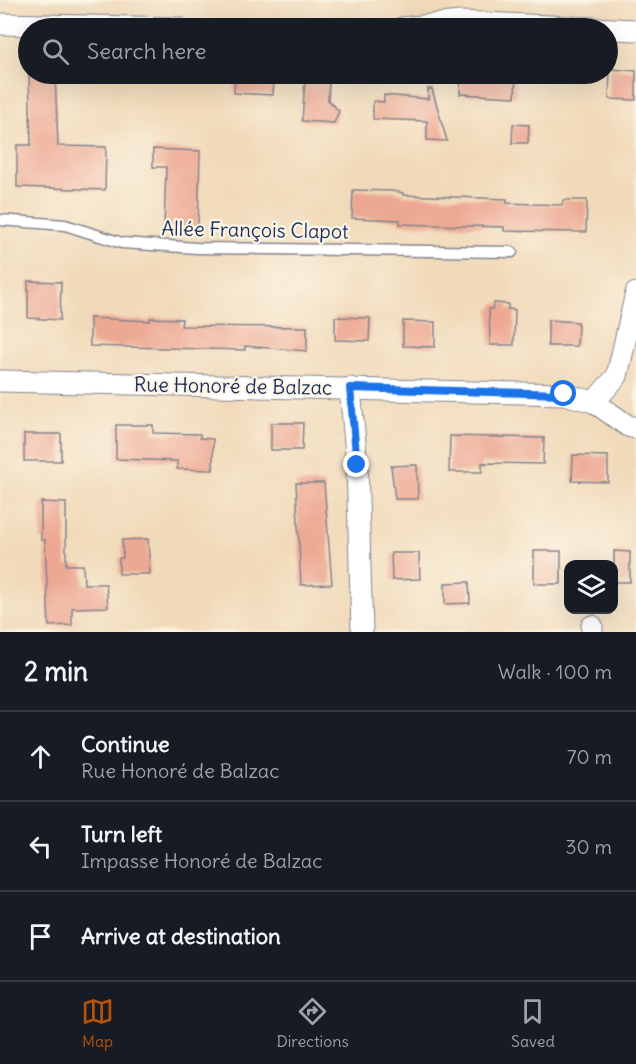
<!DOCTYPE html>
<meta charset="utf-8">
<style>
body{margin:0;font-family:Delius,sans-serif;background:#242831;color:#f1f3f6}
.controls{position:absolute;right:18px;bottom:18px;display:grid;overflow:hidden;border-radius:12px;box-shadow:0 6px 24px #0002}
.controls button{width:54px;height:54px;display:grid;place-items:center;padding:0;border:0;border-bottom:2px solid #363941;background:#171b24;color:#f1f3f6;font:30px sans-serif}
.stop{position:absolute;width:18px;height:18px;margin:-14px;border:4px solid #1a73e8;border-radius:50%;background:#fff}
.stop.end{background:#1a73e8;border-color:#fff;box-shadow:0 2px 6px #0008}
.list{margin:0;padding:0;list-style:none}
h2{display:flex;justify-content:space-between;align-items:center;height:78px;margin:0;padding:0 24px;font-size:26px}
h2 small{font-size:20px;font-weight:400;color:#9ea1a6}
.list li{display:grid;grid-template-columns:39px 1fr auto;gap:18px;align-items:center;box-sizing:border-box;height:90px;padding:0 24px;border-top:2px solid #363941}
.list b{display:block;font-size:22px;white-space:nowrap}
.list p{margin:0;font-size:20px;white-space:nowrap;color:#9ea1a6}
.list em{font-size:20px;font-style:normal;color:#9ea1a6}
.icon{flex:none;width:33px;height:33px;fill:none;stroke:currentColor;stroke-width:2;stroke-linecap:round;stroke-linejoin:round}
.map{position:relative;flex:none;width:636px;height:632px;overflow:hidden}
.search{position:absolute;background:#171b24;box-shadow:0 6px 24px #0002;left:18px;right:18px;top:18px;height:66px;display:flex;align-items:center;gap:15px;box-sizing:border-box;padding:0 21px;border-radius:33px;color:#9ea1a6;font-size:22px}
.sheet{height:348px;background:#171b24}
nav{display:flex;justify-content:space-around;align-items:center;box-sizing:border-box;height:84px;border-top:2px solid #363941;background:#171b24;font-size:16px;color:#9ea1a6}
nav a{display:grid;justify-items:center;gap:3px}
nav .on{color:#b45309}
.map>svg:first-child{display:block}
</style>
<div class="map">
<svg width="636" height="632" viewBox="0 0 636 632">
<rect width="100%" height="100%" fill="#fcf5e5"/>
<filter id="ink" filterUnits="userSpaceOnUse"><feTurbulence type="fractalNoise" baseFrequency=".0167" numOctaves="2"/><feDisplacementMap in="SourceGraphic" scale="12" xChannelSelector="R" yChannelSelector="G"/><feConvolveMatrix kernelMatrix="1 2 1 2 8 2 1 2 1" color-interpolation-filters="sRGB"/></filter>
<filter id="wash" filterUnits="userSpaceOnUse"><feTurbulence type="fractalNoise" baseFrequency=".008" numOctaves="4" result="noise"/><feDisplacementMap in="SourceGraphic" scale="24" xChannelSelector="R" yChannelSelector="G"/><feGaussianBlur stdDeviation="1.35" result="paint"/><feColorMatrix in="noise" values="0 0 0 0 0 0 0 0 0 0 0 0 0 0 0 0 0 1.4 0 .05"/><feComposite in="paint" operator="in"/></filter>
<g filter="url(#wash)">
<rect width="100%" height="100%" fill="#f1daba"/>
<g id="blocks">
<!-- building -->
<g fill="#eda893">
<path d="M 610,69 L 636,71 L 636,100 L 609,99 Z"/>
<path d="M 29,74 L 55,74 L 58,146 L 106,147 L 105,190 L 17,187 L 17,145 L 31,145 Z"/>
<path d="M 235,74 L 274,74 L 273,95 L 234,93 Z"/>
<path d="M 461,74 L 516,74 L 515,97 L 460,94 Z"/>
<path d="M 305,80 L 329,82 L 328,100 L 339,111 L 334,123 L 302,121 Z"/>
<path d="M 428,89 L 432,89 L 447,141 L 427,140 L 427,121 L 373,119 L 373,101 L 384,102 L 384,95 L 428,99 Z"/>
<path d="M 513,124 L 529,125 L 528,143 L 512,143 Z"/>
<path d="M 153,149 L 200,151 L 198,230 L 164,228 L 166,167 L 153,167 Z"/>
<path d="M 353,190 L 392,191 L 403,193 L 403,195 L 507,199 L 507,203 L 562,205 L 563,200 L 587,200 L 586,232 L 504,231 L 504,227 L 400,224 L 400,220 L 352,218 Z"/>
<path d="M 28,281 L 61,282 L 60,320 L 28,318 Z"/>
<path d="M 494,303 L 508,304 L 508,309 L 515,310 L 514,345 L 490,345 L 489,309 L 492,309 Z"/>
<path d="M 335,317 L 370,318 L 369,341 L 335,340 Z"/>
<path d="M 90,318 L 150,321 L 150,318 L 182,319 L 181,326 L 307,327 L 307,351 L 245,346 L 245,350 L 90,346 Z"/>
<path d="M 548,320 L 578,322 L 577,346 L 548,346 Z"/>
<path d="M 403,321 L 435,322 L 435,347 L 403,346 Z"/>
<path d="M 271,423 L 303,423 L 302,450 L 271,450 Z"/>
<path d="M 116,425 L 153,425 L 153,433 L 200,434 L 200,438 L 213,439 L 213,470 L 177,469 L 177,461 L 116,459 Z"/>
<rect x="24" y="434" width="37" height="27"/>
<path d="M 450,436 L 544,438 L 543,464 L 482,463 L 482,472 L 449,472 Z"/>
<path d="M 573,455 L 608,456 L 608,482 L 572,481 Z"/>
<path d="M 417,465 L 418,499 L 395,499 L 391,466 Z"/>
<path d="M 296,483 L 324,483 L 332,584 L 301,585 Z"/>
<path d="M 41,502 L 66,503 L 66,565 L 83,565 L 84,584 L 106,584 L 108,607 L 72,608 L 72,625 L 49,626 L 45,540 L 41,540 Z"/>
<path d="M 148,539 L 150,574 L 119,574 L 119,558 L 123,558 L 122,540 Z"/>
<rect x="534" y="551" width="27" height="33"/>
<path d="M 614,551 L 630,552 L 630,582 L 614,582 Z"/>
<path d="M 391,553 L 419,553 L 420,579 L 392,580 Z"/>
<path d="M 469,582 L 470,603 L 445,604 L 445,583 Z"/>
</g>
</g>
</g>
<g filter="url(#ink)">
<use href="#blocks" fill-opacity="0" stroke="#86848c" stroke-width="1.5"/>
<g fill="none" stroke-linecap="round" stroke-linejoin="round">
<defs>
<path id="service" d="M 0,220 L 65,225 L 122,243 L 197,248 L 512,252"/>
<g id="minor">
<path d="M 0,24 L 178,28"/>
<path d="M 402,28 L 460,22 L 636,30"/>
<path d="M 0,381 L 564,394 L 594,402 L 628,426 L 636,428"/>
<path d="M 350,388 L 357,465 L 362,632"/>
<path d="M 594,402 L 617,376 L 636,293"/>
<path d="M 592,626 L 592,632"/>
</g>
</defs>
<!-- service casing -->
<use href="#service" stroke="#86848c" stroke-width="13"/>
<!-- minor casing -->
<use href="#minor" stroke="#86848c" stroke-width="23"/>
<!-- service -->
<use href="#service" stroke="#fff" stroke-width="10"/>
<!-- minor -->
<use href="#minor" stroke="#fff" stroke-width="21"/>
</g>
</g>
<g fill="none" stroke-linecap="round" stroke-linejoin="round" filter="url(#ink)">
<!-- route -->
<path stroke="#1a73e8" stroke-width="8" d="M 357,465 L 350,388 L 564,394"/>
</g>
<g text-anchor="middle" stroke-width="4.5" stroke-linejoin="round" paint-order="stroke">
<!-- street labels -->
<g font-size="20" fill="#1b2f5e" stroke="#fcf5e5">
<text transform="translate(255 230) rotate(1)" y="7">Allée François Clapot</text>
<text transform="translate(233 386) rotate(1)" y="7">Rue Honoré de Balzac</text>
</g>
</g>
</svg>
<div class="controls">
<button><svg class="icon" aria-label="layers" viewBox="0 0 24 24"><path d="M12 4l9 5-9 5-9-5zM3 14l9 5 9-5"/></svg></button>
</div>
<div class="stop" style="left:564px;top:394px"></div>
<div class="stop end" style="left:357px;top:465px"></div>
<div class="search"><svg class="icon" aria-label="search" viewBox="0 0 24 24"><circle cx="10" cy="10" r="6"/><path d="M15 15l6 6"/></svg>Search here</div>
</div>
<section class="sheet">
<h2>2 min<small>Walk · 100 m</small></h2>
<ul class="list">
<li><svg class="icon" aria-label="ahead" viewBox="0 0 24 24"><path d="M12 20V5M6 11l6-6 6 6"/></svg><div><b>Continue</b><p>Rue Honoré de Balzac</p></div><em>70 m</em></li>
<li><svg class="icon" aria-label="left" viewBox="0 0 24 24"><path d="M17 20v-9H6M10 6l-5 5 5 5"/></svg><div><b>Turn left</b><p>Impasse Honoré de Balzac</p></div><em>30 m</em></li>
<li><svg class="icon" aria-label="arrive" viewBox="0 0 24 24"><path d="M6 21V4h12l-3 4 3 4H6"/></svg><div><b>Arrive at destination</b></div></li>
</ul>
</section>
<nav>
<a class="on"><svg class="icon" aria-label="map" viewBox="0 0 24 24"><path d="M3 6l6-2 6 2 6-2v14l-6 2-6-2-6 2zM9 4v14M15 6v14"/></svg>Map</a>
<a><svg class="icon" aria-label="directions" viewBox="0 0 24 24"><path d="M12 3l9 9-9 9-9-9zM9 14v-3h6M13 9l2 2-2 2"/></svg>Directions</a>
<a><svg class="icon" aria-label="saved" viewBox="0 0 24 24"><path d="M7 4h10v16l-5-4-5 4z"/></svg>Saved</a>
</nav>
